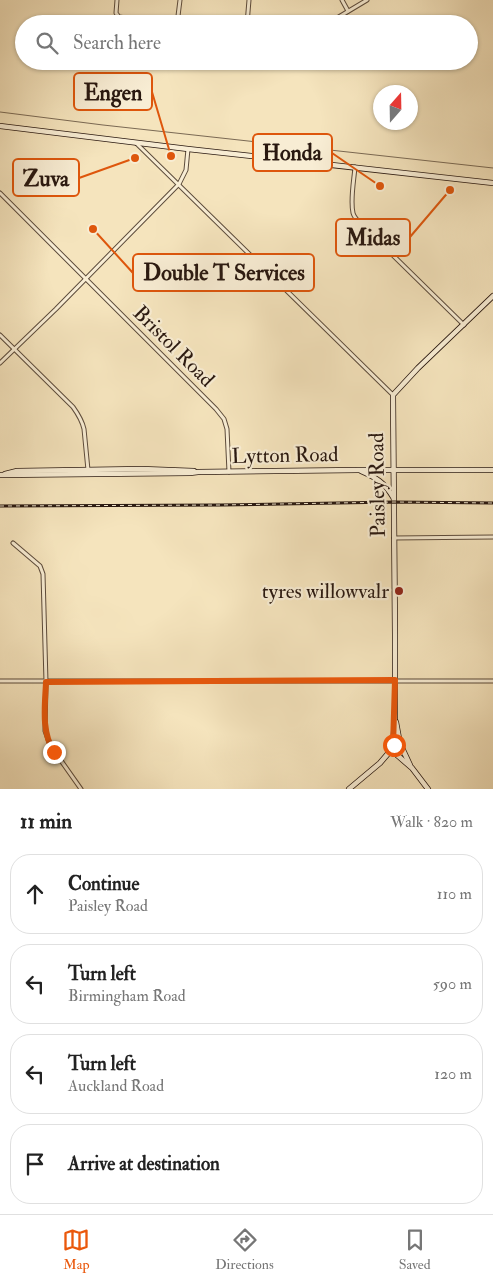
<!DOCTYPE html>
<meta charset="utf-8">
<style>
body{margin:0;font-family:"IM FELL Double Pica",serif;background:#f6f6f6;color:#222}
.compass{position:absolute;left:373px;top:85px;width:45px;height:45px;border-radius:50%;background:#fff;box-shadow:0 1px 4px #0004;rotate:20deg}
.stop{position:absolute;width:15px;height:15px;margin:-11px;border:4px solid #ea580c;border-radius:50%;background:#fff}
.stop.end{background:#ea580c;border-color:#fff;box-shadow:0 1px 5px #0008}
.list{margin:0;padding:0;list-style:none}
h2{display:flex;justify-content:space-between;align-items:center;height:65px;margin:0;padding:0 20px;font-size:21px}
h2 small{font-size:16px;font-weight:400;color:#767676}
.list li{display:grid;grid-template-columns:32px 1fr auto;gap:15px;align-items:center;box-sizing:border-box;height:80px;margin:0 10px 10px;padding:0 10px;border:1px solid #e0e0e0;border-radius:20px}
.list b{display:block;font-size:19px;white-space:nowrap}
.list p{margin:0;font-size:16px;white-space:nowrap;color:#767676}
.list em{font-size:16px;font-style:normal;color:#767676}
.icon{flex:none;width:28px;height:28px;fill:none;stroke:currentColor;stroke-width:2;stroke-linecap:round;stroke-linejoin:round}
.map{position:relative;flex:none;width:493px;height:789px;overflow:hidden}
.search{position:absolute;background:#fff;box-shadow:0 1px 4px #0004;left:15px;right:15px;top:15px;height:55px;display:flex;align-items:center;gap:12px;box-sizing:border-box;padding:0 18px;border-radius:28px;color:#767676;font-size:19px}
.sheet{height:425px;background:#fff}
nav{display:flex;justify-content:space-around;align-items:center;box-sizing:border-box;height:70px;border-top:1px solid #e0e0e0;background:#fff;font-size:14px;color:#767676}
nav a{display:grid;justify-items:center;gap:2px}
nav .on{color:#ea580c}
.map>svg:first-child{display:block}
</style>
<div class="map">
<svg width="493" height="789" viewBox="0 0 493 789">
<rect width="100%" height="100%" fill="#f5e4bd"/>
<filter id="stains"><feTurbulence type="fractalNoise" baseFrequency=".004" numOctaves="4"/><feColorMatrix values="0 0 0 0 .2 0 0 0 0 .09 0 0 0 0 .02 0 0 0 .5 -.17"/></filter>
<radialGradient id="worn" r=".72"><stop offset=".6" stop-color="#630" stop-opacity="0"/><stop offset="1" stop-color="#630" stop-opacity=".3"/></radialGradient>
<g fill="none" stroke-linecap="round" stroke-linejoin="round">
<!-- stream -->
<path stroke="#7a6954" stroke-width="1" d="M 0,112 L 103,125 L 493,168"/>
<defs>
<g id="street">
<path d="M 117,0 L 116,13 L 119,17 L 170,24"/>
<path d="M 342,0 L 348,11"/>
<path d="M 177,24 L 180,0"/>
<path d="M 247,24 L 249,0"/>
<path d="M 327,24 L 367,0"/>
<path d="M 136,143 L 393,395"/>
<path d="M 355,167 C 354,180 350,200 353,213 C 354,217 357,220 360,223 L 464,325"/>
<path d="M 0,193 L 216,409 L 224,419 L 227,429 L 229,472"/>
<path d="M 0,335 L 73,407 C 78,414 82,420 84,429 L 88,470"/>
<path d="M 0,363 L 56,309 L 179,184 L 186,170 L 188,149"/>
<path d="M 394,538 L 493,537"/>
<path d="M 13,543 L 40,566 L 43,574 L 46,682 L 45,731 L 50,745 L 81,789"/>
<path d="M 0,681 L 493,681"/>
</g>
<g id="secondary">
<path d="M 0,126 L 188,149 L 493,183"/>
<path d="M 361,471 C 375,477 385,483 393,497"/>
<path d="M 5,474 L 17,471 L 142,469 L 194,471"/>
<path d="M 0,475 L 190,473 L 198,472 L 358,470 L 493,470"/>
<path d="M 396,722 L 400,744"/>
<circle cx="397" cy="749" r="5.5"/>
<path d="M 393,746 L 395,716 L 395,634 L 393,395 L 418,368 L 493,296"/>
<path d="M 403,750 L 410,765"/>
<path d="M 397,755 L 412,768 L 428,789"/>
<path d="M 349,789 L 380,763 L 392,749"/>
</g>
</defs>
<!-- street casing -->
<use href="#street" stroke="#5c4b3b" stroke-width="5"/>
<!-- secondary casing -->
<use href="#secondary" stroke="#291810" stroke-width="6"/>
<!-- street -->
<use href="#street" stroke="#f8edd4" stroke-width="3"/>
<!-- secondary -->
<use href="#secondary" stroke="#f8edd4" stroke-width="4.5"/>
<defs>
<path id="rail" d="M 0,506 L 221,505 L 394,502 L 493,503"/>
</defs>
<!-- rail casing -->
<use href="#rail" stroke="#291810" stroke-width="3"/>
<!-- rail -->
<use href="#rail" stroke="#f8edd4" stroke-width="1" stroke-dasharray="4" stroke-linecap="butt"/>
</g>
<g fill="none" stroke-linecap="round" stroke-linejoin="round">
<!-- route -->
<path stroke="#ea580c" stroke-width="6" d="M 54,752 C 41,731 45,706 46,682 L 395,680 L 393,746 L 394,745"/>
</g>
<!-- markers -->
<circle fill="#8f2418" stroke="#f8edd4" stroke-width="2" cx="399" cy="591" r="5"/>
<g text-anchor="middle" stroke-width="4.5" stroke-linejoin="round" paint-order="stroke">
<!-- street labels -->
<g font-size="21" fill="#291810" stroke="#f8edd4">
<text transform="translate(174 346) rotate(45)" y="7">Bristol Road</text>
<text transform="translate(285 455) rotate(-1)" y="7">Lytton Road</text>
<text transform="translate(377 485) rotate(-91)" y="7">Paisley Road</text>
</g>
<!-- poi labels -->
<g font-size="21" fill="#291810" stroke="#f8edd4" text-anchor="end">
<text x="389" y="598">tyres willowvalr</text>
</g>
</g>
<!-- callouts -->
<path fill="none" stroke="#de560c" stroke-width="2" d="M171 156L152 92M380 186L332 153M135 158L79 178M450 190L410 237M93 229L133 273"/>
<g fill="#de560c" stroke="#f8edd4" stroke-width="2">
<circle cx="171" cy="156" r="5"/>
<circle cx="380" cy="186" r="5"/>
<circle cx="135" cy="158" r="5"/>
<circle cx="450" cy="190" r="5"/>
<circle cx="93" cy="229" r="5"/>
</g>
<g fill="#f8edd4" stroke="#de560c" stroke-width="2">
<rect x="74" y="73" width="78" height="37" rx="5"/>
<rect x="253" y="134" width="79" height="37" rx="5"/>
<rect x="13" y="159" width="66" height="37" rx="5"/>
<rect x="336" y="219" width="74" height="37" rx="5"/>
<rect x="133" y="254" width="181" height="37" rx="5"/>
</g>
<g font-size="22" text-anchor="middle" font-weight="bold" fill="#291810">
<text x="113" y="100">Engen</text>
<text x="292" y="160">Honda</text>
<text x="46" y="186">Zuva</text>
<text x="373" y="245">Midas</text>
<text x="224" y="280">Double T Services</text>
</g>
<rect width="100%" height="100%" filter="url(#stains)"/>
<rect width="100%" height="100%" fill="url(#worn)"/>
</svg>
<svg class="compass" viewBox="-18 -18 36 36"><path d="M0-13l5 13h-10z" fill="#e53935"/><path d="M0 13l5-13h-10z" fill="#767676"/></svg>
<div class="stop" style="left:394px;top:745px"></div>
<div class="stop end" style="left:54px;top:752px"></div>
<div class="search"><svg class="icon" aria-label="search" viewBox="0 0 24 24"><circle cx="10" cy="10" r="6"/><path d="M15 15l6 6"/></svg>Search here</div>
</div>
<section class="sheet">
<h2>11 min<small>Walk · 820 m</small></h2>
<ul class="list">
<li><svg class="icon" aria-label="ahead" viewBox="0 0 24 24"><path d="M12 20V5M6 11l6-6 6 6"/></svg><div><b>Continue</b><p>Paisley Road</p></div><em>110 m</em></li>
<li><svg class="icon" aria-label="left" viewBox="0 0 24 24"><path d="M17 20v-9H6M10 6l-5 5 5 5"/></svg><div><b>Turn left</b><p>Birmingham Road</p></div><em>590 m</em></li>
<li><svg class="icon" aria-label="left" viewBox="0 0 24 24"><path d="M17 20v-9H6M10 6l-5 5 5 5"/></svg><div><b>Turn left</b><p>Auckland Road</p></div><em>120 m</em></li>
<li><svg class="icon" aria-label="arrive" viewBox="0 0 24 24"><path d="M6 21V4h12l-3 4 3 4H6"/></svg><div><b>Arrive at destination</b></div></li>
</ul>
</section>
<nav>
<a class="on"><svg class="icon" aria-label="map" viewBox="0 0 24 24"><path d="M3 6l6-2 6 2 6-2v14l-6 2-6-2-6 2zM9 4v14M15 6v14"/></svg>Map</a>
<a><svg class="icon" aria-label="directions" viewBox="0 0 24 24"><path d="M12 3l9 9-9 9-9-9zM9 14v-3h6M13 9l2 2-2 2"/></svg>Directions</a>
<a><svg class="icon" aria-label="saved" viewBox="0 0 24 24"><path d="M7 4h10v16l-5-4-5 4z"/></svg>Saved</a>
</nav>
